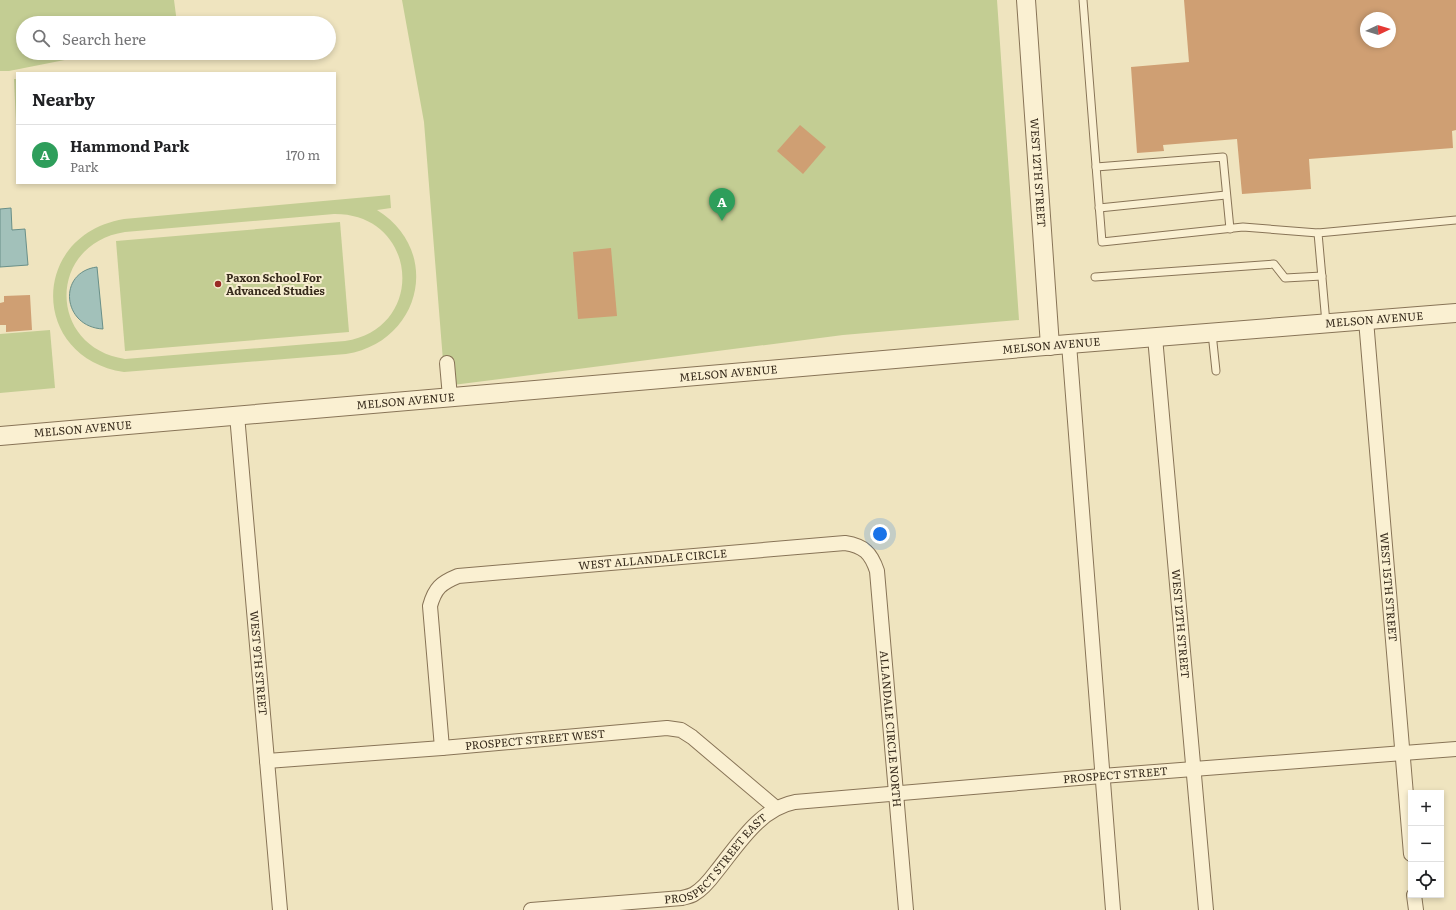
<!DOCTYPE html>
<meta charset="utf-8">
<style>
body{margin:0;font-family:Literata,serif;background:#f6f6f6;color:#202124}
.controls{position:absolute;right:12px;bottom:12px;display:grid;overflow:hidden;border-radius:0px;box-shadow:0 2px 6px #0003}
.controls button{width:36px;height:36px;display:grid;place-items:center;padding:0;border:0;border-bottom:1px solid #e0e0e0;background:#fff;color:#202124;font:20px sans-serif}
.compass{position:absolute;left:1360px;top:12px;width:36px;height:36px;border-radius:50%;background:#fff;box-shadow:0 2px 6px #0003;rotate:86deg}
.you{position:absolute;left:880px;top:534px;width:14px;height:14px;margin:-10px;border:3px solid #fff;border-radius:50%;background:#1a73e8;box-shadow:0 0 0 6px #1a73e833}
.badge{display:grid;place-items:center;width:26px;height:26px;border-radius:50%;background:#992b25;color:#fff;font-size:13px;font-weight:700}
.pin{position:absolute;translate:-50% -33px;filter:drop-shadow(0 1px 2px #0008)}
.pin::after{content:'';position:absolute;top:21px;width:14px;height:12px;background:inherit;clip-path:polygon(0 0,100% 0,50% 100%)}
.list{margin:0;padding:0;list-style:none}
h2{display:flex;justify-content:space-between;align-items:center;height:52px;margin:0;padding:0 16px;font-size:17px}
h2 small{font-size:13px;font-weight:400;color:#757577}
.list li{display:grid;grid-template-columns:26px 1fr auto;gap:12px;align-items:center;box-sizing:border-box;height:60px;padding:0 16px;border-top:1px solid #e0e0e0}
.list b{display:block;font-size:15px;white-space:nowrap}
.list p{margin:0;font-size:13px;white-space:nowrap;color:#757577}
.list em{font-size:13px;font-style:normal;color:#757577}
.icon{flex:none;width:22px;height:22px;fill:none;stroke:currentColor;stroke-width:2;stroke-linecap:round;stroke-linejoin:round}
.map{position:relative;flex:none;width:1456px;height:910px;overflow:hidden}
.search{position:absolute;background:#fff;box-shadow:0 2px 6px #0003;left:16px;top:16px;width:320px;height:44px;display:flex;align-items:center;gap:10px;box-sizing:border-box;padding:0 14px;border-radius:22px;color:#757577;font-size:15px}
.panel{position:absolute;background:#fff;box-shadow:0 2px 6px #0003;left:16px;top:72px;width:320px;height:112px;border-radius:0px}
.map>svg:first-child{display:block}
</style>
<div class="map">
<svg width="1456" height="910" viewBox="0 0 1456 910">
<rect width="100%" height="100%" fill="#efe4bf"/>
<!-- green -->
<g fill="#c3cd93" fill-rule="evenodd">
<path d="M 0,0 L 174,0 L 177,23 L 23,23 L 23,53 L 100,53 L 9,71 L 0,71 Z"/>
<path d="M 402,0 L 997,0 L 1019,320 L 843,335 L 445,386 L 424,122 Z"/>
<path d="M 14,79 L 17,79 L 17,147 Z"/>
<path d="M 390,195 L 391,208 L 377,210 C 443,251 421,342 346,354 L 124,372 C 30,358 29,235 124,219 ZM 334,214 C 418,213 428,328 345,341 L 125,359 C 47,347 47,244 125,232 Z"/>
<path d="M 340,222 L 349,332 L 125,351 L 116,241 Z"/>
<path d="M 50,330 L 55,388 L 0,393 L 0,334 Z"/>
</g>
<!-- water -->
<g fill="#a2c1ba" stroke="#698f88">
<path d="M 11,208 L 12,230 L 25,229 L 28,265 L 0,267 L 0,209 Z"/>
<path d="M 97,267 L 103,329 C 62,327 57,272 97,267 Z"/>
</g>
<!-- building -->
<g fill="#cf9f73" fill-rule="evenodd">
<path d="M 1184,0 L 1456,0 L 1456,130 L 1452,131 L 1453,148 L 1309,159 L 1311,189 L 1242,194 L 1237,139 L 1163,145 L 1164,151 L 1137,153 L 1131,67 L 1189,62 ZM 1366,18 L 1390,18 L 1390,42 L 1366,42 Z"/>
<path d="M 800,125 L 826,147 L 803,174 L 777,151 Z"/>
<path d="M 611,248 L 617,316 L 578,319 L 573,252 Z"/>
<path d="M 30,295 L 32,330 L 6,332 L 6,325 L 0,325 L 0,303 L 4,302 L 4,296 Z"/>
</g>
<g fill="none" stroke-linecap="round" stroke-linejoin="round">
<defs>
<g id="service">
<path d="M 1083,0 L 1102,242 L 1243,227 L 1318,233"/>
<path d="M 1096,167 L 1223,157 L 1230,229"/>
<path d="M 1099,208 L 1226,195"/>
<path d="M 1095,277 L 1274,264 L 1285,278 L 1322,276"/>
<path d="M 1326,323 L 1318,233 L 1456,220"/>
<path d="M 1212,333 L 1216,371"/>
</g>
<g id="minor">
<path id="s1" d="M 1366,320 L 1411,854"/>
<path id="s2" d="M 1155,337 L 1206,910"/>
<path d="M 1069,344 L 1113,910"/>
<path d="M 447,363 L 450,397"/>
<path id="s3" d="M 237,415 L 280,910"/>
<path id="s4" d="M 442,748 L 430,606 C 435,588 441,583 458,576 L 845,543 C 864,546 871,553 877,571 L 906,910"/>
<path id="s5" d="M 267,761 L 442,748 L 667,728 L 681,730 L 692,737 L 776,808"/>
<path d="M 1414,895 L 1416,910"/>
<path id="s6" d="M 531,910 L 682,898 C 686,897 691,896 694,894 C 703,889 710,880 716,872 C 738,845 759,809 795,802 L 1102,776 L 1456,749"/>
</g>
<g id="tertiary">
<path id="s7" d="M 1026,0 L 1050,346"/>
<path id="s8" d="M 0,436 L 1069,344 L 1456,313"/>
</g>
</defs>
<!-- service casing -->
<use href="#service" stroke="#887457" stroke-width="9"/>
<!-- minor casing -->
<use href="#minor" stroke="#887457" stroke-width="16"/>
<!-- tertiary casing -->
<use href="#tertiary" stroke="#887457" stroke-width="20"/>
<!-- service -->
<use href="#service" stroke="#faf0d2" stroke-width="7"/>
<!-- minor -->
<use href="#minor" stroke="#faf0d2" stroke-width="14"/>
<!-- tertiary -->
<use href="#tertiary" stroke="#faf0d2" stroke-width="18"/>
</g>
<!-- markers -->
<circle fill="#992b25" stroke="#f6edcf" stroke-width="1.5" cx="218" cy="284" r="4"/>
<g text-anchor="middle" stroke-width="4" stroke-linejoin="round" paint-order="stroke">
<!-- street labels -->
<g font-size="11" fill="#372b1c" stroke="#f6edcf">
<text dy="4" stroke="none"><textPath href="#s7" startOffset="173">WEST 12TH STREET</textPath></text>
<text dy="4" stroke="none"><textPath href="#s8" startOffset="1379">MELSON AVENUE</textPath></text>
<text dy="4" stroke="none"><textPath href="#s8" startOffset="1055">MELSON AVENUE</textPath></text>
<text dy="4" stroke="none"><textPath href="#s8" startOffset="731">MELSON AVENUE</textPath></text>
<text dy="4" stroke="none"><textPath href="#s8" startOffset="407">MELSON AVENUE</textPath></text>
<text dy="4" stroke="none"><textPath href="#s8" startOffset="83">MELSON AVENUE</textPath></text>
<text dy="4" stroke="none"><textPath href="#s4" startOffset="381">WEST ALLANDALE CIRCLE</textPath></text>
<text dy="4" stroke="none"><textPath href="#s1" startOffset="268">WEST 15TH STREET</textPath></text>
<text dy="4" stroke="none"><textPath href="#s2" startOffset="288">WEST 12TH STREET</textPath></text>
<text dy="4" stroke="none"><textPath href="#s3" startOffset="249">WEST 9TH STREET</textPath></text>
<text dy="4" stroke="none"><textPath href="#s4" startOffset="778">ALLANDALE CIRCLE NORTH</textPath></text>
<text dy="4" stroke="none"><textPath href="#s5" startOffset="269">PROSPECT STREET WEST</textPath></text>
<text dy="4" stroke="none"><textPath href="#s6" startOffset="625">PROSPECT STREET</textPath></text>
<text dy="4" stroke="none"><textPath href="#s6" startOffset="202">PROSPECT STREET EAST</textPath></text>
</g>
<!-- poi labels -->
<g font-size="11" font-weight="bold" fill="#372b1c" stroke="#f6edcf" text-anchor="start">
<text x="226" y="282">Paxon School For<tspan x="226" dy="13">Advanced Studies</tspan></text>
</g>
</g>
</svg>
<div class="controls">
<button>+</button>
<button>−</button>
<button><svg class="icon" aria-label="locate" viewBox="0 0 24 24"><circle cx="12" cy="12" r="6"/><path d="M12 2v4M12 18v4M2 12h4M18 12h4"/></svg></button>
</div>
<svg class="compass" viewBox="-18 -18 36 36"><path d="M0-13l5 13h-10z" fill="#e53935"/><path d="M0 13l5-13h-10z" fill="#757577"/></svg>
<div class="you"></div>
<div class="pin badge" style="left:722px;top:221px;background:#2e9e5b">A</div>
<div class="search"><svg class="icon" aria-label="search" viewBox="0 0 24 24"><circle cx="10" cy="10" r="6"/><path d="M15 15l6 6"/></svg>Search here</div>
<section class="panel">
<h2>Nearby<small></small></h2>
<ul class="list">
<li><span class="badge" style="background:#2e9e5b">A</span><div><b>Hammond Park</b><p>Park</p></div><em>170 m</em></li>
</ul>
</section>
</div>
